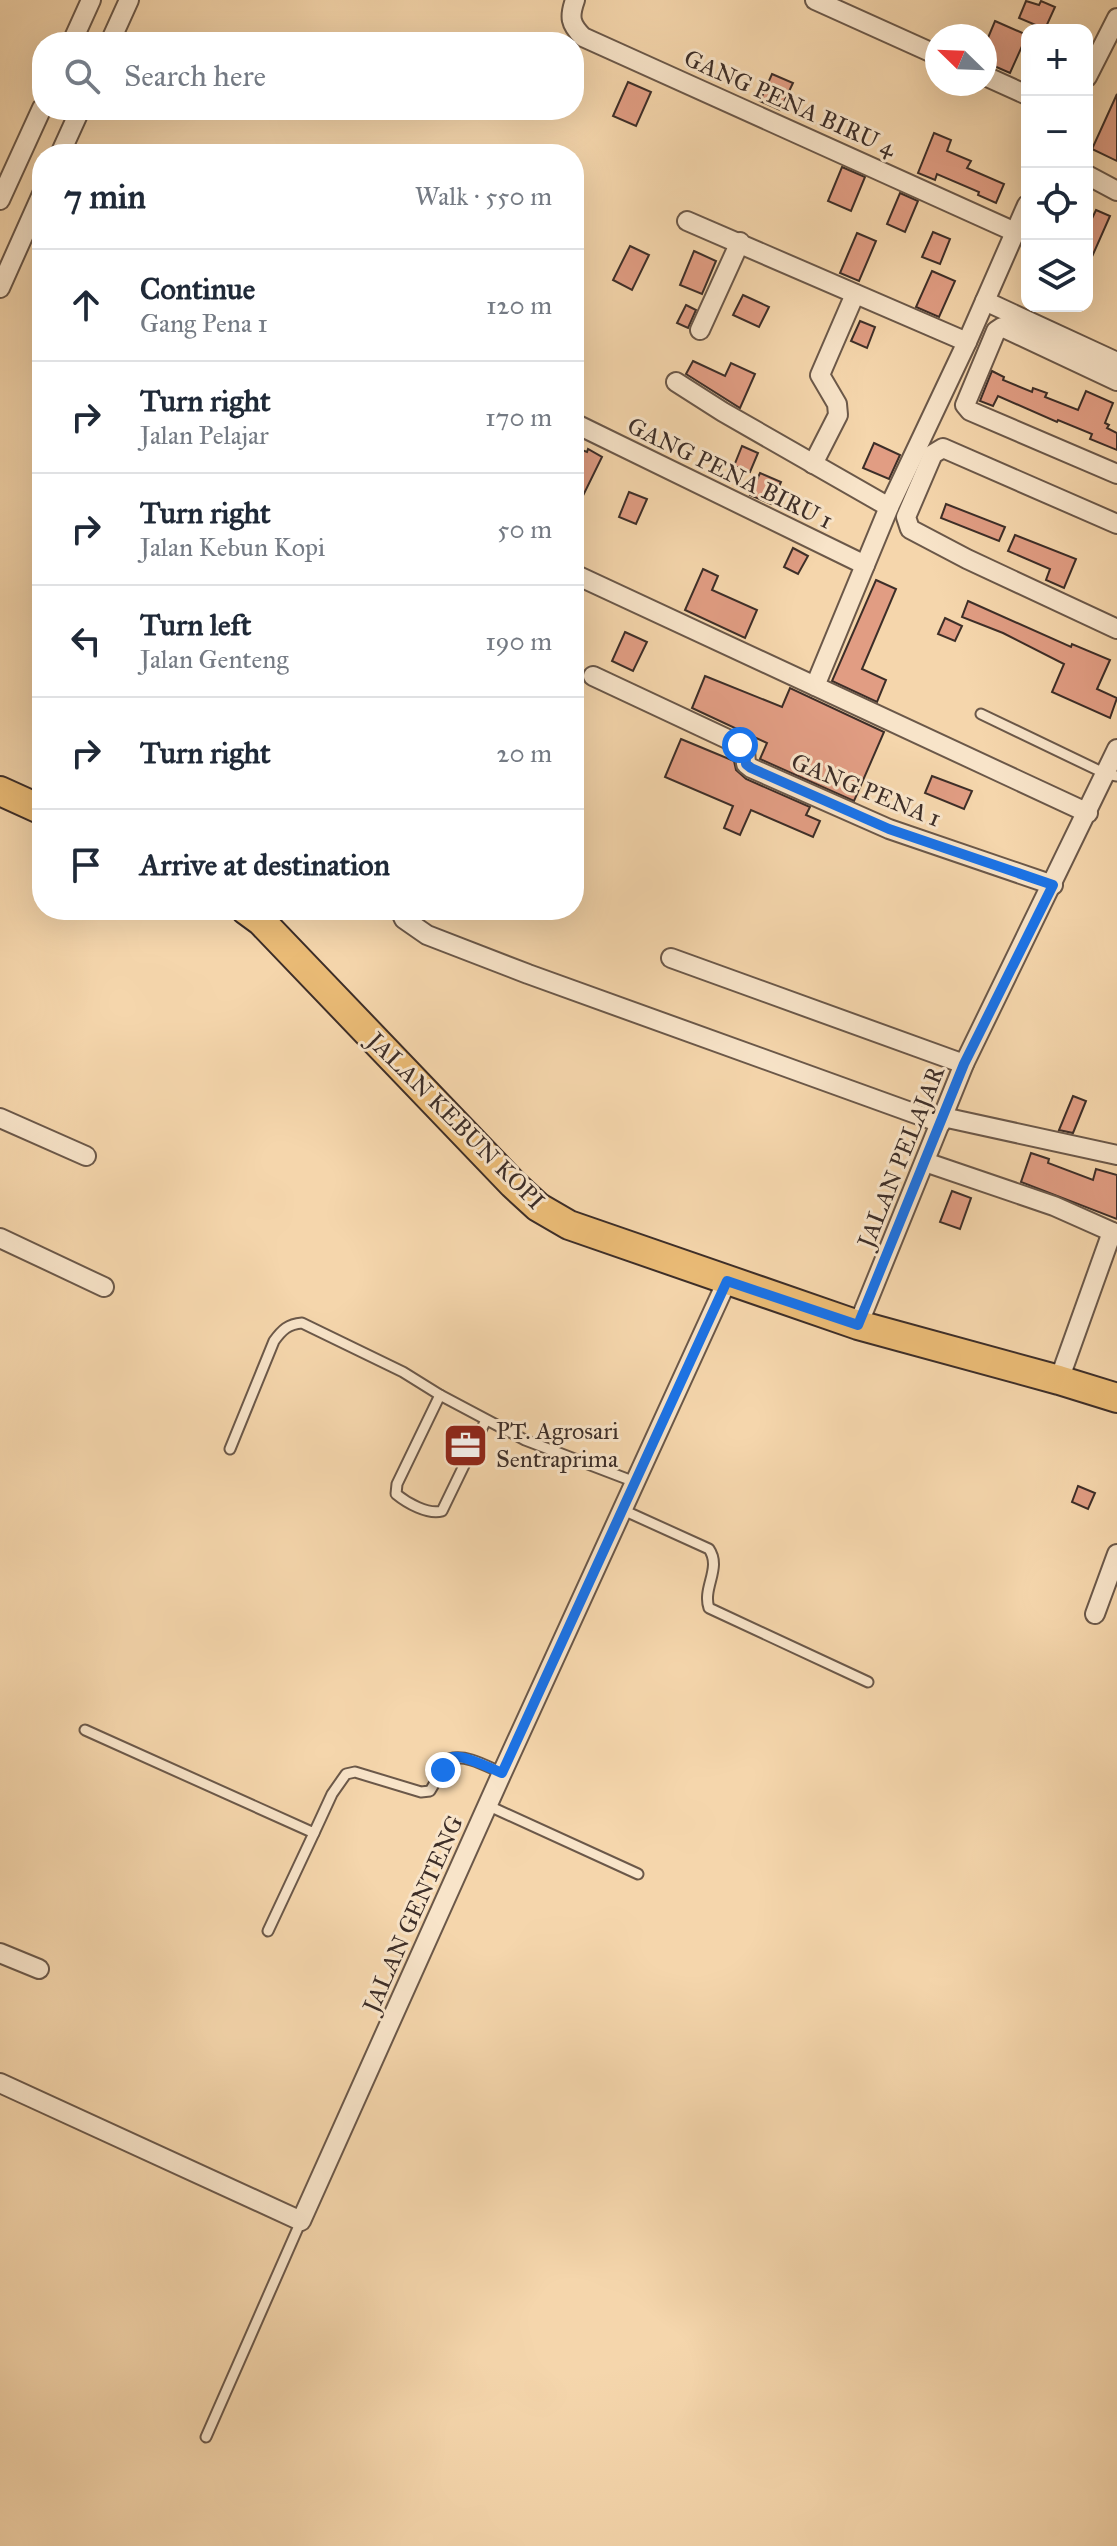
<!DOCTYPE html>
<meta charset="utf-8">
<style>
body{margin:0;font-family:"IM FELL Great Primer",serif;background:#f6f6f7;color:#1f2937}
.controls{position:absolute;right:24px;top:24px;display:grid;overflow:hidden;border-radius:16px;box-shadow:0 8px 32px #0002}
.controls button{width:72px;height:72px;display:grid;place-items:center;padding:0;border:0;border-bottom:2px solid #e0e1e3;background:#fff;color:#1f2937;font:40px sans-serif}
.compass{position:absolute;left:925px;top:24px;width:72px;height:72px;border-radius:50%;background:#fff;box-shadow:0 8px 32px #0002;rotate:293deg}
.stop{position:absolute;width:24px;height:24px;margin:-18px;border:6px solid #1a73e8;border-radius:50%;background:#fff}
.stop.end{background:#1a73e8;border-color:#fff;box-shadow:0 2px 8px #0008}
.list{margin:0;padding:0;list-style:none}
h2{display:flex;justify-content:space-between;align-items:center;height:104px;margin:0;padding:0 32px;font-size:34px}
h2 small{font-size:26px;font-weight:400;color:#747a83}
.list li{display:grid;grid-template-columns:52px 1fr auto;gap:24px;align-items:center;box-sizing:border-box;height:112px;padding:0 32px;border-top:2px solid #e0e1e3}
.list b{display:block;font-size:30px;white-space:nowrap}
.list p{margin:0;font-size:26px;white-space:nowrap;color:#747a83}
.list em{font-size:26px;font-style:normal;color:#747a83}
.icon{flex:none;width:44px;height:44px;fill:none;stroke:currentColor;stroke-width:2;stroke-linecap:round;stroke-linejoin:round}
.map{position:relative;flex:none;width:1117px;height:2546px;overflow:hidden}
.search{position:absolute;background:#fff;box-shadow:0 8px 32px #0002;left:32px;top:32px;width:552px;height:88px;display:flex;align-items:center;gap:20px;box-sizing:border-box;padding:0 28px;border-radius:32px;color:#747a83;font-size:30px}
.panel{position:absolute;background:#fff;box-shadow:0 8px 32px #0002;left:32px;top:144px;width:552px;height:776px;border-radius:32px}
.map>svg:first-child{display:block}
</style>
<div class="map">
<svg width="1117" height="2546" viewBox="0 0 1117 2546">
<rect width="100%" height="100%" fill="#f5d6ac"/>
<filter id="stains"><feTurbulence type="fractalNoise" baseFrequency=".0025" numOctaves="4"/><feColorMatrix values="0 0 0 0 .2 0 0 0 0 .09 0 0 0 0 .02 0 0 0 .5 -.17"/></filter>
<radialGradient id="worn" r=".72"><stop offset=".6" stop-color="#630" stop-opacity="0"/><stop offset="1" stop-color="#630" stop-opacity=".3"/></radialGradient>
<!-- building -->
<g fill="#e19d83" stroke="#3d2e28" stroke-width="2">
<path d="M 1026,1 L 1039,5 L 1041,1 L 1055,7 L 1045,29 L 1019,18 Z"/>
<path d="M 995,21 L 1027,35 L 1010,73 L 985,62 L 985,45 Z"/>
<path d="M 772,74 L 793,83 L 780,110 L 760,101 Z"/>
<path d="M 628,82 L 651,92 L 636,126 L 613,116 Z"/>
<path d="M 1117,94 L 1117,161 L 1092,149 Z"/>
<path d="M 934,133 L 951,140 L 947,151 L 971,161 L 967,168 L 1004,184 L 996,203 L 978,195 L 979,192 L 937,174 L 935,180 L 918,173 Z"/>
<path d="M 842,167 L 865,177 L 851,211 L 828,201 Z"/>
<path d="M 900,193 L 918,201 L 905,232 L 887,224 Z"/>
<path d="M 1096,210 L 1110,216 L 1087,268 L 1087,229 Z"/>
<path d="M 933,232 L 950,239 L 940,264 L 922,257 Z"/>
<path d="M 857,233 L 876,241 L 859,281 L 840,273 Z"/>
<path d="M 630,246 L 649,255 L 632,290 L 613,280 Z"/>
<path d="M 694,251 L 716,261 L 702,294 L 680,285 Z"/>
<path d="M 932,271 L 955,281 L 939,317 L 916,307 Z"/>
<path d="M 743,295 L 769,307 L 759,327 L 733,315 Z"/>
<path d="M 686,305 L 696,310 L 688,328 L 677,323 Z"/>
<path d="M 860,321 L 875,327 L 867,348 L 851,341 Z"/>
<path d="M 693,361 L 725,376 L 731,363 L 755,374 L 740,408 L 686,374 Z"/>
<path d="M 992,371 L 1004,377 L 1003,380 L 1032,392 L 1033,388 L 1047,393 L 1045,397 L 1078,410 L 1086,391 L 1113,403 L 1105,423 L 1109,425 L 1107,428 L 1117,433 L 1117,450 L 1090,439 L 1092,434 L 1058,420 L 1057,422 L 998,396 L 993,406 L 980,401 Z"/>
<path d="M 874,443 L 900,455 L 889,479 L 863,468 Z"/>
<path d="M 742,446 L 758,453 L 750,472 L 734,466 Z"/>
<path d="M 574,447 L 587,452 L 588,449 L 602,457 L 574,514 Z"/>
<path d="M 760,473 L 781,482 L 771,504 L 750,495 Z"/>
<path d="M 629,492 L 647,499 L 636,524 L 619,517 Z"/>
<path d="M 946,504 L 1005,527 L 999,541 L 941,518 Z"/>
<path d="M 1015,535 L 1076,559 L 1064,588 L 1046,580 L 1050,569 L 1008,551 Z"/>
<path d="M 793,548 L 808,556 L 798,574 L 784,567 Z"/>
<path d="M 703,569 L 718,576 L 712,590 L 757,610 L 745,638 L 685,610 Z"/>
<path d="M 876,580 L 896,589 L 862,669 L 886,680 L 877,702 L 832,681 Z"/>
<path d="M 968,601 L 1071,647 L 1072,644 L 1110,660 L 1097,689 L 1117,698 L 1110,718 L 1052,692 L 1064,664 L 1003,633 L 962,617 Z"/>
<path d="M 945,618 L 962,626 L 955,641 L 938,634 Z"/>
<path d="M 625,632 L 647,642 L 633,671 L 612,661 Z"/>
<path d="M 705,676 L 782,707 L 790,688 L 884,732 L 854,801 L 760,759 L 767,743 L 692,708 Z"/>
<path d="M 681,739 L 734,761 L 736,770 L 746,779 L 810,807 L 806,815 L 820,821 L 813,837 L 751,810 L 740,835 L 724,828 L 733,806 L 665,777 Z"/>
<path d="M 932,776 L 972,791 L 964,809 L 925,793 Z"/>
<path d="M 1073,1096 L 1086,1101 L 1073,1133 L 1059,1130 Z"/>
<path d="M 1031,1153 L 1049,1159 L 1048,1163 L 1093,1180 L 1096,1169 L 1117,1175 L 1117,1219 L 1021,1182 Z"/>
<path d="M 952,1191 L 971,1198 L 960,1229 L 940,1222 Z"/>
<path d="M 1078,1486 L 1095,1493 L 1088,1509 L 1072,1502 Z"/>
</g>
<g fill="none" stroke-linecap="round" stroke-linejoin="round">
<defs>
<g id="lane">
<path d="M 981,714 L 1106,774 L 1117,776"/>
<path d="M 440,1395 L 397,1484 L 396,1494 C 407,1503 428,1515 442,1511 L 486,1420"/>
<path d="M 230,1449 L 274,1341 C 282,1330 288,1324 302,1323 L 403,1372 L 440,1395 L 525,1440 L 635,1482"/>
<path d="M 623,1510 L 709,1549 C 722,1568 702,1588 709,1608 L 868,1682"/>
<path d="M 85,1730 L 314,1833 L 332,1794 L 346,1774 L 355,1772 L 421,1792 L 430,1791 L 449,1759 C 467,1754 486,1766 502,1773"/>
<path d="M 489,1806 L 638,1874"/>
<path d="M 268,1931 L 314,1833"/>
<path d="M 206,2437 L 301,2221"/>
</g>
<g id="street">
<path d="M 575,0 C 569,17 570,24 583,37 L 1015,232"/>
<path d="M 815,0 L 937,55"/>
<path d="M 72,42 L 91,0"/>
<path d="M 110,42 L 129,0"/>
<path d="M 985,76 L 1027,95"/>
<path d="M 1087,77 L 1117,18"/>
<path d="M 60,154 L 80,110"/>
<path d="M 1087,175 L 1117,191"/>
<path d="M 0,200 L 42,108"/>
<path d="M 687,221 L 967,342"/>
<path d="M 0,288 L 42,194"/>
<path d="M 985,301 L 1117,362"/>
<path d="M 700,330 L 740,242"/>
<path d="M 1117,381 L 1002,327 L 996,331 L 965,405 L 970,411 L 1117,474"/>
<path d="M 676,382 L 723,412 L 889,507"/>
<path d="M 574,423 L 865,565"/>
<path d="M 813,464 L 838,415 L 837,404 L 820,375 L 855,294"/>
<path d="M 1117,524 L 943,448 L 933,454 L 906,517 L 910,529 L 967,559 L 1117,629"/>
<path d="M 574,574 L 1088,813"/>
<path d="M 593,676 L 736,743 L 745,749 L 746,764 L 751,768 L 889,829 L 1053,885"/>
<path d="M 815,686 L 889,507 L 967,342 L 1027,205"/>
<path d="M 400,910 L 404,919 L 427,935 L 528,974 L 941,1123"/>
<path d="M 671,958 L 964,1064"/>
<path d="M 943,1117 L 1117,1155"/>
<path d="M 0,1118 L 86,1156"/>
<path d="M 925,1162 L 1054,1206 L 1117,1234"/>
<path d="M 0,1238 L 104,1287"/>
<path d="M 858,1325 L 964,1064 L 1117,749"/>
<path d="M 1059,1380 L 1112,1232"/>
<path d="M 1095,1614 L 1117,1554"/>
<path d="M 0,1953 L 39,1969"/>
<path d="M 0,2083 L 301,2221 L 502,1773 L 727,1281"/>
</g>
<g id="primary">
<path d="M 0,791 L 42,810"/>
<path d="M 246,910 L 261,921 L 513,1184 L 538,1207 L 569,1225 L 858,1325 L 1059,1380 L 1117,1398"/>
</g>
</defs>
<!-- lane casing -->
<use href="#lane" stroke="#6b5849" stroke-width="13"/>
<!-- street casing -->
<use href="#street" stroke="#6b5849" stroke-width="22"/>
<!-- primary casing -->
<use href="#primary" stroke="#3d2e28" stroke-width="32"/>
<!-- lane -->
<use href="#lane" stroke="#f8e4c9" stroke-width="9"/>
<!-- street -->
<use href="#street" stroke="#f8e4c9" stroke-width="18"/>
<!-- primary -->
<use href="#primary" stroke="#eabb76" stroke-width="28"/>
</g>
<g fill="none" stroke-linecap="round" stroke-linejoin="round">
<!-- route -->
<path stroke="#1a73e8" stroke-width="10" d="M 443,1770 C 444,1769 449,1759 450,1758 C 460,1752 492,1769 502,1773 L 727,1281 L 858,1325 L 964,1064 L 1053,885 L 889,829 L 751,768 L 746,764 L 745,749 L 740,745"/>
</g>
<!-- icons -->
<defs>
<symbol id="office-square" viewBox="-11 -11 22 22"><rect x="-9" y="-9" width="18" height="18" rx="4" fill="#8f2418" stroke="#f8e4c9"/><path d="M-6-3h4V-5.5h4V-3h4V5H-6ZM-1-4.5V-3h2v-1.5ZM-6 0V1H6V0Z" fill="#fff"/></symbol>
</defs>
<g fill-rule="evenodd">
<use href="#office-square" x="440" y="1420" width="51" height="51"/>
</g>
<g text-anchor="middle" stroke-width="6" stroke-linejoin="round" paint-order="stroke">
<!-- street labels -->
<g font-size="24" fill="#3d2e28" stroke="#f8e4c9">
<text transform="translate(790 103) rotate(24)" y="8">GANG PENA BIRU 4</text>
<text transform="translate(730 473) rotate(26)" y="8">GANG PENA BIRU 1</text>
<text transform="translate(866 790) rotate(22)" y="8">GANG PENA 1</text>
<text transform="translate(456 1121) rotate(45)" y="8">JALAN KEBUN KOPI</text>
<text transform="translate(901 1157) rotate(-68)" y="8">JALAN PELAJAR</text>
<text transform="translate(413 1914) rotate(-66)" y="8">JALAN GENTENG</text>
</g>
<!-- poi labels -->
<g font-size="24" fill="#3d2e28" stroke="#f8e4c9" text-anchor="start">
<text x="496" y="1439">PT. Agrosari<tspan x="496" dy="28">Sentraprima</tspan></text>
</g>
</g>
<rect width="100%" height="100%" filter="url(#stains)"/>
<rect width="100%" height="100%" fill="url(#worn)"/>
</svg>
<div class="controls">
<button>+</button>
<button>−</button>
<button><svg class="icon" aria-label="locate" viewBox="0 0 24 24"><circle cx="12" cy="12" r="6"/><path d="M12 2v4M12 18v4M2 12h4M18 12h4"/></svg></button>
<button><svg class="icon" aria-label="layers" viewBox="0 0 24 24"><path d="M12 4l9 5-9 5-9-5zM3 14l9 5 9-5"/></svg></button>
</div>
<svg class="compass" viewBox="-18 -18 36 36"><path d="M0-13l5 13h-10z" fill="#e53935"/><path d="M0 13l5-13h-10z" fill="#747a83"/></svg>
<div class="stop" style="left:740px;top:745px"></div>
<div class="stop end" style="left:443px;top:1770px"></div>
<div class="search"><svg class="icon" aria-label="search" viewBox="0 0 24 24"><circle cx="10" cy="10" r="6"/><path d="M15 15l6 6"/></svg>Search here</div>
<section class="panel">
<h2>7 min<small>Walk · 550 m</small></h2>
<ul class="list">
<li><svg class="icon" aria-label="ahead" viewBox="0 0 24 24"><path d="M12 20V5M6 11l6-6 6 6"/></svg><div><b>Continue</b><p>Gang Pena 1</p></div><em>120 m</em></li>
<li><svg class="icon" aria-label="right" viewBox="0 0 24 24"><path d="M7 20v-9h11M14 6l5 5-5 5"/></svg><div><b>Turn right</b><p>Jalan Pelajar</p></div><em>170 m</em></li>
<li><svg class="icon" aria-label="right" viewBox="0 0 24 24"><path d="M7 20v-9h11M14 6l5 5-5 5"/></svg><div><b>Turn right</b><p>Jalan Kebun Kopi</p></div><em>50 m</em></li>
<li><svg class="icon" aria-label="left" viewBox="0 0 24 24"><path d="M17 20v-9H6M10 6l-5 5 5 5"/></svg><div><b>Turn left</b><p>Jalan Genteng</p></div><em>190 m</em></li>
<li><svg class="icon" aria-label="right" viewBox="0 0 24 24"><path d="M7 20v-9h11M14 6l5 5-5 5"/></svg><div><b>Turn right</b></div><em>20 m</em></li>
<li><svg class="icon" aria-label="arrive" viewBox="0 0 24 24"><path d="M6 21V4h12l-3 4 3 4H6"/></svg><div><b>Arrive at destination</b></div></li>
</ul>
</section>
</div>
